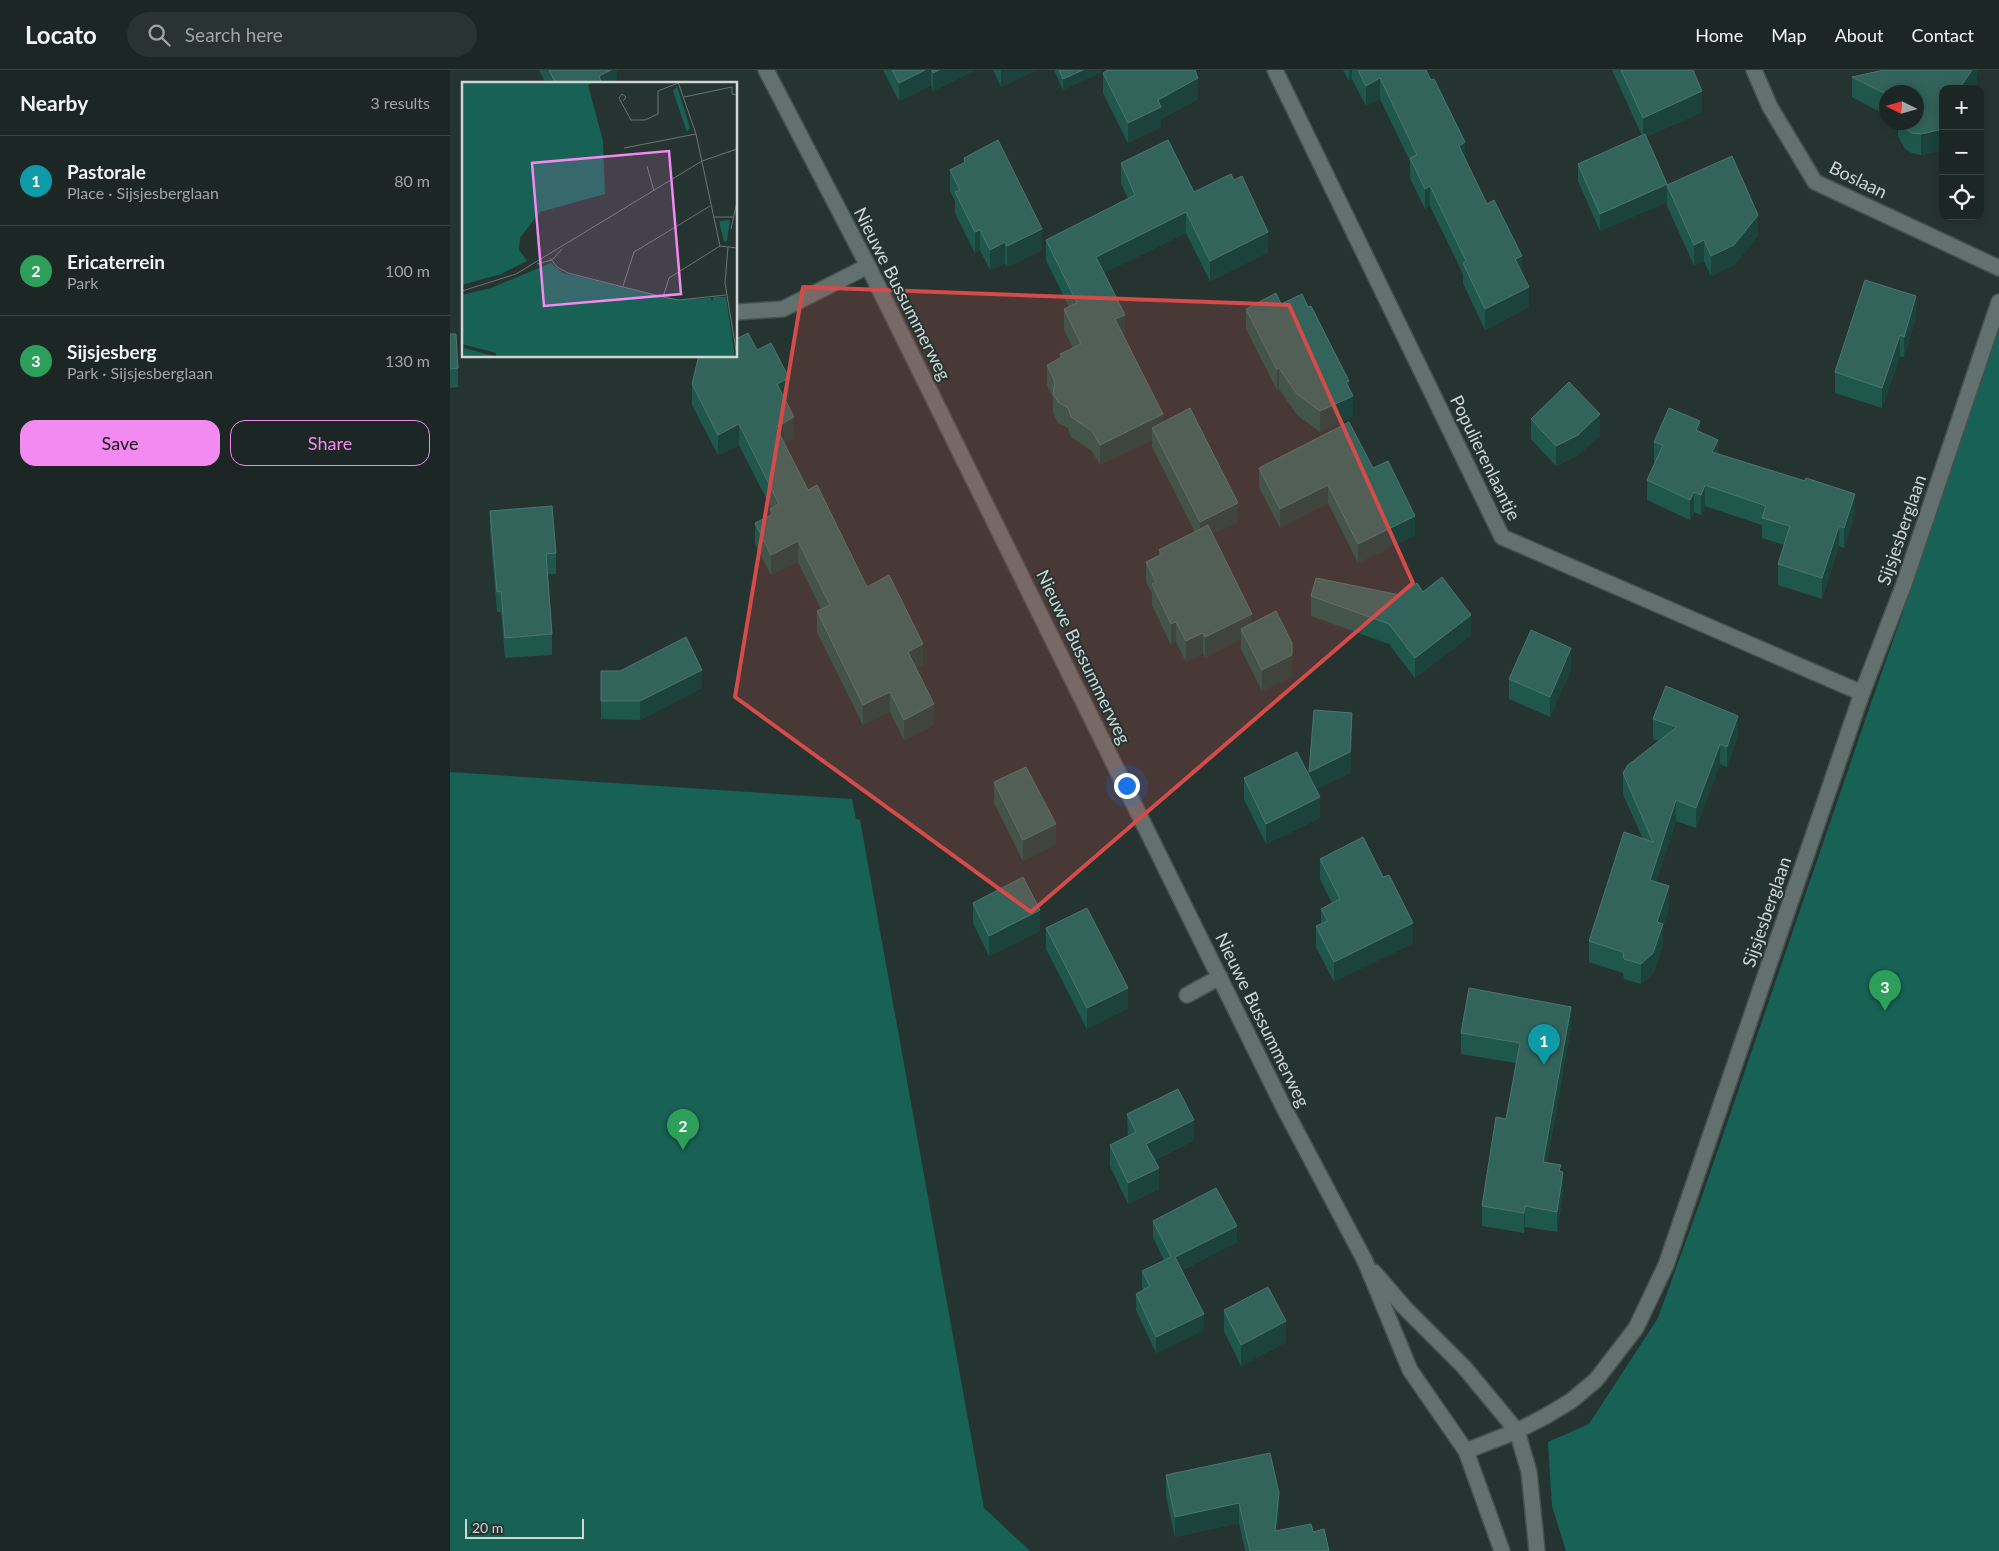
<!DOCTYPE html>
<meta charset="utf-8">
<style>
body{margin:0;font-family:Lato,sans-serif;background:#293332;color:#f1f3f6}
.controls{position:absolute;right:15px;top:15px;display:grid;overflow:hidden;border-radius:10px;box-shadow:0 2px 12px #0003}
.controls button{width:45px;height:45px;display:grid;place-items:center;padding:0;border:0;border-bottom:1px solid #3a4442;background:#1c2725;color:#f1f3f6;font:25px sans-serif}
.compass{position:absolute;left:1429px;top:15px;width:45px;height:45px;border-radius:50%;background:#1c2725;box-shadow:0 2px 12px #0003;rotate:275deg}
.scale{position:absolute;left:15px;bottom:12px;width:119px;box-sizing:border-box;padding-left:5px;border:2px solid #ced6d4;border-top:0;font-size:14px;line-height:18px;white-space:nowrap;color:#ced6d4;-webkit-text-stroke:4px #263431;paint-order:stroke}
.you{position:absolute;left:676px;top:715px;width:18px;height:18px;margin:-12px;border:4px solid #fff;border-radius:50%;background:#1a73e8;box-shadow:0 0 0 8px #1a73e833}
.badge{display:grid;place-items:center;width:32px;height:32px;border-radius:50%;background:#f38af2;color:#fff;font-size:16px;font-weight:700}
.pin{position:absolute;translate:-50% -41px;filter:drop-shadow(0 1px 2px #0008)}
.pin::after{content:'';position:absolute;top:26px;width:18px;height:15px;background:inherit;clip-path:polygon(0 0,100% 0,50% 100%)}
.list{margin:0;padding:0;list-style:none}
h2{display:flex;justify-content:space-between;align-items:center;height:65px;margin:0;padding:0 20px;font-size:21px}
h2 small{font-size:16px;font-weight:400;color:#a0a5a7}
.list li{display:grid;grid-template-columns:32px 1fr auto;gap:15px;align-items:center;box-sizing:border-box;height:90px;padding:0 20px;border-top:1px solid #3a4442}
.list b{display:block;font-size:19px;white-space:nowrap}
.list p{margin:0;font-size:16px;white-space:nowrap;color:#a0a5a7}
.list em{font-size:16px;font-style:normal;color:#a0a5a7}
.actions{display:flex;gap:10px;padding:15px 20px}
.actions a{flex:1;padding:11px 0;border:1px solid #f38af2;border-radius:15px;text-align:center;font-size:18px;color:#f38af2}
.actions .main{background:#f38af2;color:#111}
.icon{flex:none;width:28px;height:28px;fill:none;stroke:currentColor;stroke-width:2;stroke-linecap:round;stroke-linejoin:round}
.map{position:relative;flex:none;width:1549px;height:1481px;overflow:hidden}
header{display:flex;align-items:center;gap:30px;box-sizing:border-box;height:70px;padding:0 25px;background:#1c2725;border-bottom:1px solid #3a4442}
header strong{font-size:24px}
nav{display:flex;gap:28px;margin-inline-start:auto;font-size:18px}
.search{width:350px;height:45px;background:#293332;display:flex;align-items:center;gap:12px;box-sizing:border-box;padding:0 18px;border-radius:28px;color:#a0a5a7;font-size:19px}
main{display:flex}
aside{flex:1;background:#1c2725}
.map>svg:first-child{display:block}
</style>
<header>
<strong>Locato</strong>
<div class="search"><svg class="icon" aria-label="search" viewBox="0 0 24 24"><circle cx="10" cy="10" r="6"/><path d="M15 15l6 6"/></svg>Search here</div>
<nav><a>Home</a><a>Map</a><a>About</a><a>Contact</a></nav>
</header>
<main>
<aside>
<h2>Nearby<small>3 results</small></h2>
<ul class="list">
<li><span class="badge" style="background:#0f9aa8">1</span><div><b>Pastorale</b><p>Place · Sijsjesberglaan</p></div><em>80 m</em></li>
<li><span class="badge" style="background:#2e9e5b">2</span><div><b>Ericaterrein</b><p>Park</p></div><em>100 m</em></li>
<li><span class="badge" style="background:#2e9e5b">3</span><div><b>Sijsjesberg</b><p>Park · Sijsjesberglaan</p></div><em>130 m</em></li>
</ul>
<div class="actions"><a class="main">Save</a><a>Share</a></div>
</aside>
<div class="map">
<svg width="1549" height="1481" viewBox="0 0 1549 1481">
<rect width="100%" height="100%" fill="#263431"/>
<!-- green -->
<g fill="#176254">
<path d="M 1549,239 L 1549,1481 L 1116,1481 L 1102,1436 L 1098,1372 L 1139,1354 L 1208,1248 L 1249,1135 L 1420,636 L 1464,511 Z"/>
<path d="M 0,702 L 402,729 L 406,749 L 410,750 L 534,1438 L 580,1481 L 0,1481 Z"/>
</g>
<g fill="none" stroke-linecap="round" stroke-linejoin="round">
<defs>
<g id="street">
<path d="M 825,0 L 1052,467 L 1412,623"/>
<path d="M 1304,0 L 1320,37 L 1365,112 L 1549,198"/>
<path d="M 286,242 L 333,239 L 418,196"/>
<path d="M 737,925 L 770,907"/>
<path d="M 1016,1381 L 1067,1361 L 1096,1346 L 1121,1331 L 1146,1310 L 1186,1258 L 1216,1195 L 1412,623 L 1454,514 L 1549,232"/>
</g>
<g id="secondary">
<path d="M 316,0 L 418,196 L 834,1038 L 915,1191 L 960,1300 L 1016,1381 L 1052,1481"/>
<path d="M 924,1202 L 954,1237 L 1014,1297 L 1067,1361 L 1079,1402 L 1087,1481"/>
</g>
</defs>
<!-- street casing -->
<use href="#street" stroke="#44504d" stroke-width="18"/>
<!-- secondary casing -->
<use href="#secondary" stroke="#44504d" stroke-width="18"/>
<!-- street -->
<use href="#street" stroke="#62716d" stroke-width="15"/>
<!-- secondary -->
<use href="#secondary" stroke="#62716d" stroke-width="15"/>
</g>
<!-- wall -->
<g fill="#20574c">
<path d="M 89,0 L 167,0 L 167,14 L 96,14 Z"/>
<path d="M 433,0 L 526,0 L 483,21 L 481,15 L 449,31 Z"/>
<path d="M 543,0 L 586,0 L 551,17 Z"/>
<path d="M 604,0 L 651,0 L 651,2 L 613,20 Z"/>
<path d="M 893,0 L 976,0 L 1015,89 L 1037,134 L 1072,202 L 1079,237 L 1035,260 L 1013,213 L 1013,204 L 980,136 L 975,139 L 960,108 L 960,91 L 930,29 L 916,36 L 902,9 L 899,11 Z"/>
<path d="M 1162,0 L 1243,0 L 1252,42 L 1196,67 L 1217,115 L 1308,166 L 1284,195 L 1261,206 L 1254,191 L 1244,195 L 1217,136 L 1217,132 L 1150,161 L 1128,111 L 1128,94 L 1192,66 Z"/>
<path d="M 1527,0 L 1527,12 L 1523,19 L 1493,19 L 1493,86 L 1489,81 L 1471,85 L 1462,83 L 1455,79 L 1448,66 L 1448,52 L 1466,52 L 1466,22 L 1436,22 L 1436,45 L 1402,27 L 1402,7 Z"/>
<path d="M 653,3 L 748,29 L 711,49 L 711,57 L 678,73 L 653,23 Z"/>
<path d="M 514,88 L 592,180 L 557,197 L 555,193 L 540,200 L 530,180 L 525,183 L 505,143 L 505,131 L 500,121 L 500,100 L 514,93 Z"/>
<path d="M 671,93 L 744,122 L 818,182 L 760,211 L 736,163 L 654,203 L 675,265 L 674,266 L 713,352 L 788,452 L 762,464 L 802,553 L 842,606 L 812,621 L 791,579 L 791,569 L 755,588 L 753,583 L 736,592 L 726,572 L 721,575 L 702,535 L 702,523 L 696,512 L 696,492 L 709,485 L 709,480 L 745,462 L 702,377 L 702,370 L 650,395 L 642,381 L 621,367 L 618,358 L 608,353 L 603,343 L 603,328 L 597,315 L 597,295 L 610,288 L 610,284 L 623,278 L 614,260 L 614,239 L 619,237 L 596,190 L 596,170 L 678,129 L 671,113 Z"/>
<path d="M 831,234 L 858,237 L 899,318 L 903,346 L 870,362 L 847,345 L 829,319 L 827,320 L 796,259 L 796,239 Z"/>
<path d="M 1466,247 L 1454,287 L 1450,286 L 1432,338 L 1385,323 L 1385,302 Z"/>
<path d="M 0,264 L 8,298 L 8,317 L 0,318 Z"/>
<path d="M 307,280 L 339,329 L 336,330 L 344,368 L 334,373 L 358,420 L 417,517 L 473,595 L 466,598 L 484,655 L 454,670 L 440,642 L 413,655 L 367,562 L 367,541 L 371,539 L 348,492 L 321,505 L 305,474 L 305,453 L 320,446 L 320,439 L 321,438 L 289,375 L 268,385 L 242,335 L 242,314 Z"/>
<path d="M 1081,349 L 1150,365 L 1128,385 L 1106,396 L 1081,369 Z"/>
<path d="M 1250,362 L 1268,384 L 1405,445 L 1394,478 L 1389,476 L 1372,529 L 1328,515 L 1328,494 L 1334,475 L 1312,468 L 1312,455 L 1255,436 L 1251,445 L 1244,442 L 1240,450 L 1197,430 L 1197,410 L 1205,392 L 1204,392 L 1204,372 Z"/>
<path d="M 809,398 L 923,398 L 965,465 L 908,493 L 878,433 L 830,458 L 809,417 Z"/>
<path d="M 40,441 L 106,483 L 106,504 L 97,504 L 102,564 L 102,585 L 55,588 L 51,542 L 47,542 L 40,461 Z"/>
<path d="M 973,522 L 1021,565 L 965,608 L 939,574 L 861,546 L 861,526 L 950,525 Z"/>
<path d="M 1121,599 L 1100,647 L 1059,629 L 1059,609 Z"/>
<path d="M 151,601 L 252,618 L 190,650 L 151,649 Z"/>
<path d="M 1203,649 L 1288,666 L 1277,697 L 1270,694 L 1246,758 L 1226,751 L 1206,812 L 1219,837 L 1213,856 L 1213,875 L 1203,904 L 1191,914 L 1174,909 L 1173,903 L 1139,892 L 1139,871 L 1193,769 L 1173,724 L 1173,703 L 1209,671 L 1203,669 Z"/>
<path d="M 902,664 L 900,703 L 866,719 L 870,748 L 816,774 L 794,729 L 794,708 L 859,705 Z"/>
<path d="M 544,712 L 606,774 L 573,791 L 544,733 Z"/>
<path d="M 870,789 L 933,807 L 963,873 L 884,912 L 866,877 L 866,856 L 871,854 L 871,839 L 882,833 L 870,809 Z"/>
<path d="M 523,833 L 590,861 L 539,886 L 523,853 Z"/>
<path d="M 596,858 L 678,938 L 637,959 L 596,879 Z"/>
<path d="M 1121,957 L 1097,1092 L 1111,1101 L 1113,1122 L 1107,1162 L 1075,1157 L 1074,1163 L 1032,1156 L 1032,1136 L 1056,1049 L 1066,993 L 1011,984 L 1011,963 Z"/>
<path d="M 677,1044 L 744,1070 L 705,1090 L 709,1119 L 678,1134 L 660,1096 L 660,1075 L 678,1066 Z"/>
<path d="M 703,1151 L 787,1172 L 732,1200 L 754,1260 L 706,1283 L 686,1240 L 686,1224 L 694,1220 L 692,1217 L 692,1201 L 714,1190 L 703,1167 Z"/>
<path d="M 774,1240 L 836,1272 L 791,1296 L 774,1261 Z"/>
<path d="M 716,1405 L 829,1443 L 827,1461 L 863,1462 L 879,1481 L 795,1481 L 789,1453 L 725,1467 L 716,1426 Z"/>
</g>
<!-- shaded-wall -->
<g fill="#1b433b">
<path d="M 161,0 L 167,0 L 167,14 L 149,14 L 149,6 Z"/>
<path d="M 475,0 L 481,0 L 481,15 L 449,31 L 449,13 Z"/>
<path d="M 489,0 L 526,0 L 483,21 L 483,3 Z"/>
<path d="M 551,0 L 586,0 L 551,17 Z"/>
<path d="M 633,0 L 651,0 L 651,2 L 613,20 L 613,9 Z"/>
<path d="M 899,0 L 902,0 L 902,9 L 899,11 Z"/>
<path d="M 1522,0 L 1527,0 L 1527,12 L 1523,19 L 1509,19 Z"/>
<path d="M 748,8 L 748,29 L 711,49 L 711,57 L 678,73 L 678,53 L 708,30 Z"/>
<path d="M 930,8 L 930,29 L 916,36 L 916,16 Z"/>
<path d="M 1252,21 L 1252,42 L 1193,68 L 1193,48 Z"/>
<path d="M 1489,60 L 1489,81 L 1471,85 L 1471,64 Z"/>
<path d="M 1532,64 L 1532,84 L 1530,91 L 1530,70 Z"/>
<path d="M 1015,72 L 1015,92 L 1009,76 Z"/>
<path d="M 1217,115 L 1217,132 L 1150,161 L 1150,144 Z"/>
<path d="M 980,116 L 980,136 L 975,139 L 975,119 Z"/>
<path d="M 736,142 L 736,163 L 646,207 L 646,187 Z"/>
<path d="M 1308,145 L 1308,166 L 1284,195 L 1261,206 L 1261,186 Z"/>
<path d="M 592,159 L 592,180 L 557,197 L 557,176 Z"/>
<path d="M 530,160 L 530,180 L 525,183 L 525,162 Z"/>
<path d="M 818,162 L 818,182 L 760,211 L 760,191 Z"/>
<path d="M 1254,170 L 1254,191 L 1244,195 L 1244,175 Z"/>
<path d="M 555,172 L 555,193 L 540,200 L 540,180 Z"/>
<path d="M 1072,186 L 1072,206 L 1065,189 Z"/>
<path d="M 1079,217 L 1079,237 L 1035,260 L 1035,239 Z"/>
<path d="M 1466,226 L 1466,247 L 1454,287 L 1454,267 Z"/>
<path d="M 675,245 L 675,265 L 665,270 L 665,249 Z"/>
<path d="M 1450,265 L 1450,286 L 1432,338 L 1432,318 Z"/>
<path d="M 829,298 L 829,319 L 827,320 L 827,300 Z"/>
<path d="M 339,308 L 339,329 L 327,334 L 327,314 Z"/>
<path d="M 899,311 L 899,328 L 903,326 L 903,346 L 870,362 L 870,341 L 896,312 Z"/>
<path d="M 713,344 L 713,365 L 702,358 L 702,370 L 650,395 L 650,375 Z"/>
<path d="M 1150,344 L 1150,365 L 1128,385 L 1106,396 L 1106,376 Z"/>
<path d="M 344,347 L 344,368 L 326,377 L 326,357 Z"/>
<path d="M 1250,351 L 1250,372 L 1246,360 Z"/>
<path d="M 289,354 L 289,375 L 268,385 L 268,365 Z"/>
<path d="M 1268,370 L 1268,391 L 1262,382 Z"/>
<path d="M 878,415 L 878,433 L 830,458 L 830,439 Z"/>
<path d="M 1255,415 L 1255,436 L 1251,445 L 1251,425 Z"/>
<path d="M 1244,422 L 1244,442 L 1240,450 L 1240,430 Z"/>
<path d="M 1405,424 L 1405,445 L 1394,478 L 1394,458 Z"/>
<path d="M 788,433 L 788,452 L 750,471 L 750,452 Z"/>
<path d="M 965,446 L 965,465 L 908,493 L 908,474 Z"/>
<path d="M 1389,456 L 1389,476 L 1372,529 L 1372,508 Z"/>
<path d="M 348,471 L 348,492 L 321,505 L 321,485 Z"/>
<path d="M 802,544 L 802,564 L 791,559 L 791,569 L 755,588 L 755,567 Z"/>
<path d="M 1021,545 L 1021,565 L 965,608 L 965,588 Z"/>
<path d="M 726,552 L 726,572 L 721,575 L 721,554 Z"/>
<path d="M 753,563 L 753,583 L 736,592 L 736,571 Z"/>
<path d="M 473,574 L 473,595 L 458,602 L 458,582 Z"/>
<path d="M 1121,578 L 1121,599 L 1100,647 L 1100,627 Z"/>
<path d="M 842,585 L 842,606 L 812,621 L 812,600 Z"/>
<path d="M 252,600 L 252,618 L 190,650 L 190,631 Z"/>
<path d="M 440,622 L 440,642 L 413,655 L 413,635 Z"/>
<path d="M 484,634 L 484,655 L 454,670 L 454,650 Z"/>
<path d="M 902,643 L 902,664 L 900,703 L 859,723 L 859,702 Z"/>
<path d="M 1288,646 L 1288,666 L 1277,697 L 1277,677 Z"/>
<path d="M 1270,674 L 1270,694 L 1246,758 L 1246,738 Z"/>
<path d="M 870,727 L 870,748 L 816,774 L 816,754 Z"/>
<path d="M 1226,730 L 1226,751 L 1200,831 L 1200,810 Z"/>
<path d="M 606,754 L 606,774 L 573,791 L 573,770 Z"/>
<path d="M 1219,816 L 1219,837 L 1213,856 L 1213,875 L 1203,904 L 1191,914 L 1191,894 L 1207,852 Z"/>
<path d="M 590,840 L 590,861 L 539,886 L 539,866 Z"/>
<path d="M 963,853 L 963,873 L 884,912 L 884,892 Z"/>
<path d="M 678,918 L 678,938 L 637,959 L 637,938 Z"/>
<path d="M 1121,937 L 1121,957 L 1093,1112 L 1093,1092 Z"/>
<path d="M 744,1050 L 744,1070 L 696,1094 L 696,1074 Z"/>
<path d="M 709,1098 L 709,1119 L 678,1134 L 678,1113 Z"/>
<path d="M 1113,1102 L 1113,1122 L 1107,1162 L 1107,1142 Z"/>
<path d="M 1075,1136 L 1075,1157 L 1074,1163 L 1074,1143 Z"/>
<path d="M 787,1156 L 787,1172 L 725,1203 L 725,1187 Z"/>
<path d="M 754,1244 L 754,1260 L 706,1283 L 706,1267 Z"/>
<path d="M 836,1251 L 836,1272 L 791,1296 L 791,1275 Z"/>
<path d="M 829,1423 L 829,1443 L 825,1481 L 825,1461 Z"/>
<path d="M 789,1433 L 789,1453 L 725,1467 L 725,1447 Z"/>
</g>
<!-- building -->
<g fill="#33645b" stroke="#4b766e">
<path d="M 99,0 L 161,0 L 149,6 L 152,14 L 106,14 Z"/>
<path d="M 442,0 L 475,0 L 449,13 Z"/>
<path d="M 482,0 L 489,0 L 483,3 Z"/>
<path d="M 609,0 L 633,0 L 613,9 Z"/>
<path d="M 658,0 L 745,0 L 748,8 L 708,30 L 711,37 L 678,53 L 653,3 Z"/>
<path d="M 908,0 L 976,0 L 981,10 L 984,9 L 1015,72 L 1009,76 L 1037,134 L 1044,130 L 1072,186 L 1065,189 L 1079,217 L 1035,239 L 1013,193 L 1016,191 L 980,116 L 975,119 L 960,88 L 967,85 L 930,8 L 916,16 Z"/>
<path d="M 1171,0 L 1243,0 L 1252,21 L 1193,48 Z"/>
<path d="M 1434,0 L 1522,0 L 1509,19 L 1493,19 L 1493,66 L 1489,60 L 1471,64 L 1462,63 L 1455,58 L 1452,52 L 1466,52 L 1466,22 L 1436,22 L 1436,24 L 1402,7 Z"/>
<path d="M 1530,57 L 1532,64 L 1530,70 Z"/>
<path d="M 1195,64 L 1217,114 L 1150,144 L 1128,94 Z"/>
<path d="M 548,70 L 592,159 L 557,176 L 555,172 L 540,180 L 530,160 L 525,162 L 505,122 L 510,120 L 500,100 L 515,92 L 514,88 Z"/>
<path d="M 718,70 L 744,122 L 781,104 L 784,110 L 792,106 L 818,162 L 760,191 L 736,142 L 646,187 L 675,245 L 665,249 L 713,344 L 650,375 L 642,361 L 621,347 L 618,338 L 608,332 L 603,323 L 605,312 L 597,295 L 612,287 L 610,284 L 631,274 L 614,239 L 627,233 L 596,170 L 685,125 L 671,93 Z"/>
<path d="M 1282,86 L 1308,145 L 1284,175 L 1261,186 L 1254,170 L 1244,175 L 1217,115 Z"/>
<path d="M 1415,210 L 1466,226 L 1454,267 L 1450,265 L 1432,318 L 1385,302 Z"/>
<path d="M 826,223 L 831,234 L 852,224 L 858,237 L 861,236 L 899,311 L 896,312 L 903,326 L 870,341 L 847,324 L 829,298 L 827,300 L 796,239 Z"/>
<path d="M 298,263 L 307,280 L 321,273 L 339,308 L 327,314 L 344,347 L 326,357 L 358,420 L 367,415 L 417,517 L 439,505 L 473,574 L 458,582 L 484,634 L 454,650 L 440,622 L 413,635 L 367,541 L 380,535 L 348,471 L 321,485 L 305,453 L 323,444 L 320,439 L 329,434 L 289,354 L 268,365 L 242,314 L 248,289 L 253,286 L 286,286 L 286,269 Z"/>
<path d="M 0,264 L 6,264 L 8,298 L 0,299 Z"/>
<path d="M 1119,312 L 1150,344 L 1128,365 L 1106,376 L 1081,349 Z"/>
<path d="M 740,338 L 788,433 L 750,452 L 702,358 Z"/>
<path d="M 1219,338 L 1250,351 L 1246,360 L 1268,370 L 1262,382 L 1355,411 L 1356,408 L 1405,424 L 1394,458 L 1389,456 L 1372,508 L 1328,494 L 1340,456 L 1312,448 L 1316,436 L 1255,415 L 1251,425 L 1244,422 L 1240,430 L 1197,410 L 1213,375 L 1204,372 Z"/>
<path d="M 899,352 L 923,398 L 938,391 L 965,446 L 908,474 L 878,415 L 830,439 L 809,398 Z"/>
<path d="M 102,436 L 106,483 L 96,484 L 102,564 L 55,568 L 51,521 L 47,522 L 40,441 Z"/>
<path d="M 758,455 L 802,544 L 755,567 L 753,563 L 736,571 L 726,552 L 721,554 L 702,514 L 706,512 L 696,492 L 712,484 L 709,480 Z"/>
<path d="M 992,507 L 1021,545 L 965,588 L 939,554 L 861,526 L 866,508 L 950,525 L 967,513 L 973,522 Z"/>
<path d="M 826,541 L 842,573 L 842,585 L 812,600 L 791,559 Z"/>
<path d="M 1081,560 L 1121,578 L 1100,627 L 1059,609 Z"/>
<path d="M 236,567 L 252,600 L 190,631 L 151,631 L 151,601 L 170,601 Z"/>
<path d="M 1216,616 L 1288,646 L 1277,677 L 1270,674 L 1246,738 L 1226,730 L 1200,810 L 1219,816 L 1207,852 L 1213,854 L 1203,883 L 1191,894 L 1174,889 L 1173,882 L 1139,871 L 1174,762 L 1203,772 L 1173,703 L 1178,695 L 1227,657 L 1203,649 Z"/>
<path d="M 864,640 L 902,643 L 900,682 L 859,702 Z"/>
<path d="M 847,682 L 870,727 L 816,754 L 794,708 Z"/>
<path d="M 576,697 L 606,754 L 573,770 L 544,712 Z"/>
<path d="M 913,767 L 933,807 L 939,805 L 963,853 L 884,892 L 866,856 L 878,851 L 871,839 L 890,829 L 870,789 Z"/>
<path d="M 573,807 L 590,840 L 539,866 L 523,833 Z"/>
<path d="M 637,838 L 678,918 L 637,938 L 596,858 Z"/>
<path d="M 1019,918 L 1121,937 L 1093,1092 L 1111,1095 L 1109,1101 L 1113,1102 L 1107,1142 L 1075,1136 L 1074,1143 L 1032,1136 L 1046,1047 L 1056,1049 L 1070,973 L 1011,963 Z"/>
<path d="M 728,1019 L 744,1050 L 696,1074 L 709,1098 L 678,1113 L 660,1075 L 686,1062 L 677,1044 Z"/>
<path d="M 766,1118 L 787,1156 L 725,1187 L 754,1244 L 706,1267 L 686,1224 L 700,1216 L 692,1201 L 721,1187 L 703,1151 Z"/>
<path d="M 818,1217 L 836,1251 L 791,1275 L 774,1240 Z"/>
<path d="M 820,1383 L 829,1423 L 825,1461 L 861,1454 L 863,1462 L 874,1459 L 879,1481 L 800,1481 L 789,1433 L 725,1447 L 716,1405 Z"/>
</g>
<!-- marked area -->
<path fill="#d44b4a" fill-opacity="0.2" stroke="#d44b4a" stroke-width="4" stroke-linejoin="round" d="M 353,217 L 839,235 L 963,513 L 581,842 L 285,627 Z"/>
<g text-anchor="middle" stroke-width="4" stroke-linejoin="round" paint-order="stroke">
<!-- street labels -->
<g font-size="18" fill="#ced6d4" stroke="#263431">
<text transform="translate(1408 110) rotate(26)" y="6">Boslaan</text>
<text transform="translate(452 224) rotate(63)" y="6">Nieuwe Bussummerweg</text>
<text transform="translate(1035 388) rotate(64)" y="6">Populierenlaantje</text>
<text transform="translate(1452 460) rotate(-71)" y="6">Sijsjesberglaan</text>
<text transform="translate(633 587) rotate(64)" y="6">Nieuwe Bussummerweg</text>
<text transform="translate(1317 842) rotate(-71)" y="6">Sijsjesberglaan</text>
<text transform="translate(812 950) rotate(64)" y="6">Nieuwe Bussummerweg</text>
</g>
</g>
<!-- overview -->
<g transform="translate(12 12)">
<rect width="275" height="275" fill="#263431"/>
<path d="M 0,0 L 131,0 L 126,3 L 141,59 L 143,112 L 78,130 L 58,156 L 57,168 L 65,179 L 39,192 L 0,203 ZM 215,4 L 228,46 L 225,50 L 211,9 ZM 268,138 L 265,159 L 262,160 L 257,139 ZM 89,181 L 101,191 L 218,218 L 249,216 L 250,219 L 252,215 L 264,215 L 273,275 L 34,275 L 34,271 L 0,262 L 0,213 L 29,206 ZM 2,266 L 32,274 L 32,275 L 2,275 Z" fill="#176254"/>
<path fill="none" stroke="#697572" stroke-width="1" d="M 216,0 L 234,52 L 258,164M 222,15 L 270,5 L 270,12 L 275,13M 161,19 L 164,15 L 160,12 L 157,16 L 169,38 L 183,38 L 196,32 L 196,9 L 216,1M 162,66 L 234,52M 185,84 L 192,109M 251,135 L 271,135M 269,147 L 275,119M 258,164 L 275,166M 266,165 L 263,201 L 275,274M 88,176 L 95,185 L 106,191 L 201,215 L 217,218 L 264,213M 75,182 L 90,178 L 100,167M 161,204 L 172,170 L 248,124M 0,209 L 54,192 L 240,79 L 275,67M 201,215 L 207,196 L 258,164"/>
<path fill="#f38af2" fill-opacity="0.15" stroke="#f38af2" stroke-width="2.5" d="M 207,69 L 219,212 L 82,224 L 70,81 Z"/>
<rect width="275" height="275" fill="none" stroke="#ced6d4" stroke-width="2.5"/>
</g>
</svg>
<div class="controls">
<button>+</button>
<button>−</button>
<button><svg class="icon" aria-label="locate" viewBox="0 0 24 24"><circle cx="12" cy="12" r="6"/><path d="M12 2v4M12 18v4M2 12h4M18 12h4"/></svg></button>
</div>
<svg class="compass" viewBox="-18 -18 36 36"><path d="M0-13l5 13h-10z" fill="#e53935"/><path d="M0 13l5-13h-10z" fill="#a0a5a7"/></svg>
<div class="scale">20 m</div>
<div class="you"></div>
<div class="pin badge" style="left:1094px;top:995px;background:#0f9aa8">1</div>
<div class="pin badge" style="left:233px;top:1080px;background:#2e9e5b">2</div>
<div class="pin badge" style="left:1435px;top:941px;background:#2e9e5b">3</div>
</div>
</main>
